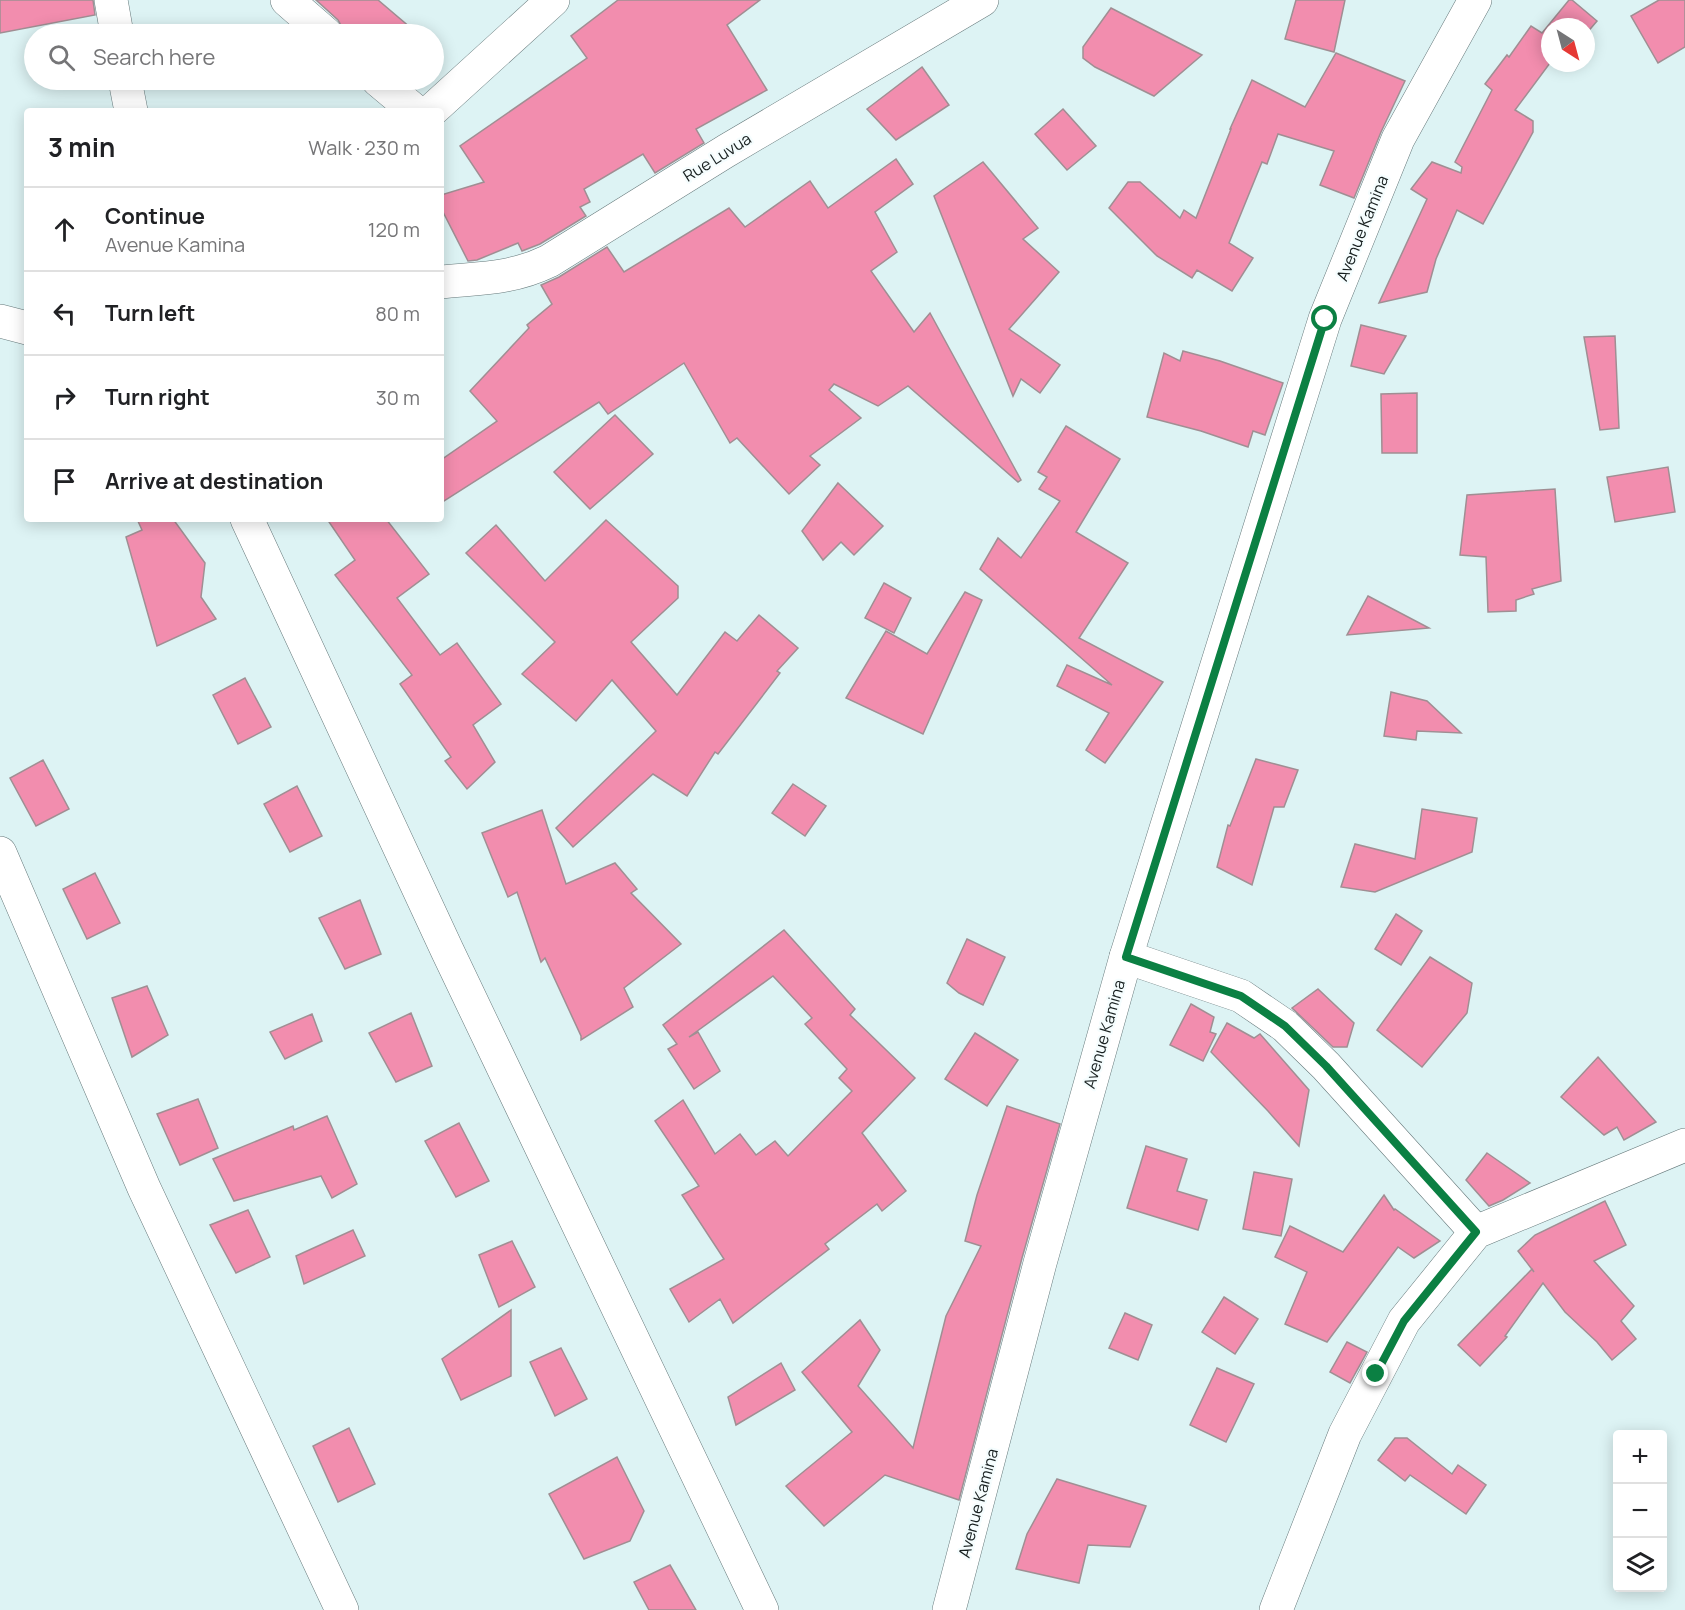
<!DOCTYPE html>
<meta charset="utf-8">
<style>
body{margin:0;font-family:Manrope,sans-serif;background:#f2f2f2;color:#202124}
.controls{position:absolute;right:18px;bottom:18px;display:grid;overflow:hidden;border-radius:6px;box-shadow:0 3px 15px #0003}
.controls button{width:54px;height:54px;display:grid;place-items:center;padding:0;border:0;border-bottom:2px solid #e0e0e0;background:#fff;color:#202124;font:30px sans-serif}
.compass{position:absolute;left:1541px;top:18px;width:54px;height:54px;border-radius:50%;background:#fff;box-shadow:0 3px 15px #0003;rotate:144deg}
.stop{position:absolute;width:18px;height:18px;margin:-14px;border:4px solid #0b8043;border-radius:50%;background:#fff}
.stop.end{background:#0b8043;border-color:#fff;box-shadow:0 2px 6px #0008}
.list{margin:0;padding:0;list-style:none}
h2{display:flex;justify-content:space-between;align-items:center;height:78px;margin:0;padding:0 24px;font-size:26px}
h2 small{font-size:20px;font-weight:400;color:#757577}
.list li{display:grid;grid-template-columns:39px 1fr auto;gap:18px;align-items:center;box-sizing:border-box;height:84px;padding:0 24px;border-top:2px solid #e0e0e0}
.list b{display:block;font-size:22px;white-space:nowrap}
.list p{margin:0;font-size:20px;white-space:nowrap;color:#757577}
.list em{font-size:20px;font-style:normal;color:#757577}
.icon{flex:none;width:33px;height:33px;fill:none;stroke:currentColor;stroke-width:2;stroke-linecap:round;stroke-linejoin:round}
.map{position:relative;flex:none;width:1685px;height:1610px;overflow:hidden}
.search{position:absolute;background:#fff;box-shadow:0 3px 15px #0003;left:24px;top:24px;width:420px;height:66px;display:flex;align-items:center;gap:15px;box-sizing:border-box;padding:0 21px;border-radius:33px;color:#757577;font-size:22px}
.panel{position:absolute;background:#fff;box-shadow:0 3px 15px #0003;left:24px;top:108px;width:420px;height:414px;border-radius:6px}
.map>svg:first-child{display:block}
</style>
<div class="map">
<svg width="1685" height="1610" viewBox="0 0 1685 1610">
<rect width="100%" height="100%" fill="#ddf3f4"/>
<!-- building -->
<g fill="#f28dae" stroke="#a08e93" stroke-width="1.5">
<path d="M 0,0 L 93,0 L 95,15 L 0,33 Z"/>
<path d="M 316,0 L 378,0 L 418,34 L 346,34 L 338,20 Z"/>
<path d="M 618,0 L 760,0 L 727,25 L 767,90 L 696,129 L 704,143 L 655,173 L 643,154 L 584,189 L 590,202 L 580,207 L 586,216 L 540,244 L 522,251 L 518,243 L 477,260 L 468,261 L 441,208 L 441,195 L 484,182 L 460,146 L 587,58 L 571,36 Z"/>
<path d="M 1296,0 L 1345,0 L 1334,52 L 1285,39 Z"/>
<path d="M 1569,0 L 1572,0 L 1597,21 L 1586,34 L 1586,27 L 1550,27 L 1550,63 L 1515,110 L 1533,121 L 1533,132 L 1483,224 L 1457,210 L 1436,259 L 1427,292 L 1379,303 L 1427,199 L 1411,189 L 1432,162 L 1461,173 L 1462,167 L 1455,162 L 1492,90 L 1485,84 L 1507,55 L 1509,57 L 1531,26 L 1542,33 Z"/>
<path d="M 1659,0 L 1685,0 L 1685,47 L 1658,63 L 1631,16 Z"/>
<path d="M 1111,8 L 1202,55 L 1154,96 L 1095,67 L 1083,58 L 1083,47 Z"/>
<path d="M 1336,53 L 1405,81 L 1381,132 L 1354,198 L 1320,185 L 1334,151 L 1278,134 L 1267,164 L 1262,162 L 1229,243 L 1253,258 L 1232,291 L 1197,270 L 1192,278 L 1157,256 L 1109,208 L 1128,182 L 1140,182 L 1180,218 L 1184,210 L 1196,218 L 1231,129 L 1230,129 L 1252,80 L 1305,107 Z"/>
<path d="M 922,67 L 949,105 L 896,140 L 867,109 Z"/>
<path d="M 1063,109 L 1096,146 L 1067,170 L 1035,134 Z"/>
<path d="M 896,159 L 913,184 L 875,212 L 897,252 L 871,271 L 914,332 L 930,313 L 1021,480 L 1018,482 L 908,386 L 878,406 L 834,384 L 829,390 L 861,418 L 810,456 L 820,465 L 789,494 L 737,438 L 730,443 L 684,363 L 608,414 L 599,402 L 441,503 L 441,460 L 497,421 L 470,391 L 529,328 L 527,325 L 552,304 L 541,285 L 559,277 L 607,247 L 624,272 L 729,208 L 745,227 L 810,181 L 828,208 Z"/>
<path d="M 983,162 L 1038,228 L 1023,239 L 1059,272 L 1009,329 L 1060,365 L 1040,393 L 1021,379 L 1013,396 L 934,196 Z"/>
<path d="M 1361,325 L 1406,336 L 1384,374 L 1351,366 Z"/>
<path d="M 1615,336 L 1619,428 L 1600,430 L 1584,337 Z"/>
<path d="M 1183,351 L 1220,361 L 1283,383 L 1265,435 L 1253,431 L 1248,447 L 1201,431 L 1147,417 L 1164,353 L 1180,361 Z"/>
<path d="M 1417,393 L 1417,453 L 1382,453 L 1381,394 Z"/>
<path d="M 615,415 L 653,454 L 590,509 L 554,472 Z"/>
<path d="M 1066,426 L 1120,459 L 1076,532 L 1128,563 L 1079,638 L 1163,682 L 1105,763 L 1086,750 L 1109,713 L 1057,686 L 1067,665 L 1112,685 L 980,569 L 998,538 L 1021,558 L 1060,501 L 1039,489 L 1047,477 L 1038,472 Z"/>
<path d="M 1668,467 L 1675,512 L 1615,522 L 1607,477 Z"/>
<path d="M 838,483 L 883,526 L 854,555 L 841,542 L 823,560 L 802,531 Z"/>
<path d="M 1555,489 L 1561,581 L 1532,589 L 1534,594 L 1516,600 L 1516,611 L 1488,612 L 1486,557 L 1460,555 L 1467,495 Z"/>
<path d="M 137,519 L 173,519 L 205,563 L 201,597 L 216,619 L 157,646 L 126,537 L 142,530 Z"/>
<path d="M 327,519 L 386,519 L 429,574 L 397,598 L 440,655 L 457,643 L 501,704 L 473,725 L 495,762 L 467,789 L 445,761 L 451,757 L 400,684 L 412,675 L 335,575 L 355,560 Z"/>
<path d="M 606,520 L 678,586 L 678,598 L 631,642 L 677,695 L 725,632 L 737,641 L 759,615 L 798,648 L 777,671 L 780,673 L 718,754 L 715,752 L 687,796 L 653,774 L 573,847 L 556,828 L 656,731 L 612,680 L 576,721 L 522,674 L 555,642 L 466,553 L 496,525 L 545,581 Z"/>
<path d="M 884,583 L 911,598 L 894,633 L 865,618 Z"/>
<path d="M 965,592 L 982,600 L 923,734 L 846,698 L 886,631 L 927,654 Z"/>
<path d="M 1368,596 L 1429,628 L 1347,635 Z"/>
<path d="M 245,678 L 271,727 L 238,744 L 213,695 Z"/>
<path d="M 1391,692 L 1427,701 L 1461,733 L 1417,731 L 1416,740 L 1384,736 Z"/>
<path d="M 1256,759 L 1298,770 L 1284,807 L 1274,807 L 1252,885 L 1217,867 L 1228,825 L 1230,826 Z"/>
<path d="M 43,760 L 69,809 L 36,826 L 10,778 Z"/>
<path d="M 793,784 L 826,806 L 805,836 L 772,813 Z"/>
<path d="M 297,786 L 322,836 L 290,852 L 264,804 Z"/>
<path d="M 1422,809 L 1477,818 L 1472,852 L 1375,892 L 1341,887 L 1355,844 L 1415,859 Z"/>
<path d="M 542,810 L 566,884 L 615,863 L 637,889 L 631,893 L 681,944 L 624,988 L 633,1007 L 581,1040 L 581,1036 L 545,958 L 541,962 L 517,892 L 508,897 L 482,833 Z"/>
<path d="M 95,873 L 120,923 L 87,939 L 63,889 Z"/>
<path d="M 360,900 L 381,954 L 345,969 L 319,918 Z"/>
<path d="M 1396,914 L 1422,931 L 1401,965 L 1375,949 Z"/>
<path d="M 784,930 L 855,1009 L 850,1015 L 915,1078 L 862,1133 L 906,1191 L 882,1211 L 877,1204 L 825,1244 L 829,1249 L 733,1323 L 720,1299 L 689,1322 L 670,1289 L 724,1259 L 682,1195 L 699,1186 L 655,1121 L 683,1100 L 715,1154 L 740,1134 L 756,1155 L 775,1141 L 788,1156 L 852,1091 L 839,1078 L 847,1069 L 805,1024 L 812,1018 L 773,976 L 689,1037 L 698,1032 L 720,1071 L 694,1089 L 668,1049 L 677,1044 L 663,1025 Z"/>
<path d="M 967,939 L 1005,957 L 983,1005 L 959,993 L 947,983 Z"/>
<path d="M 1430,957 L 1472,983 L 1467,1013 L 1422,1067 L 1377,1030 Z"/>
<path d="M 147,986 L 168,1035 L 132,1057 L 112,998 Z"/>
<path d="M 1318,989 L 1354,1023 L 1347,1047 L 1333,1047 L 1292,1008 Z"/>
<path d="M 1191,1004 L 1214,1017 L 1210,1032 L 1216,1034 L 1203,1061 L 1170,1045 Z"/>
<path d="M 411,1013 L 432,1066 L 396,1082 L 369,1033 Z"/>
<path d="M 312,1014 L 322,1041 L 285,1059 L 270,1032 Z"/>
<path d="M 1227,1023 L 1254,1038 L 1260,1034 L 1309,1090 L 1299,1146 L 1268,1111 L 1211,1052 Z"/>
<path d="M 975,1033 L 1018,1060 L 987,1106 L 945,1079 Z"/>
<path d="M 1598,1057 L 1656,1122 L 1624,1140 L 1617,1127 L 1604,1135 L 1561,1097 Z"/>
<path d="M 198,1099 L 218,1148 L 180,1165 L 157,1114 Z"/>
<path d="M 1007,1106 L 1060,1124 L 1022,1258 L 959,1500 L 885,1475 L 824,1526 L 786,1486 L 852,1432 L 802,1372 L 860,1320 L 880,1350 L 858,1386 L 913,1448 L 946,1316 L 981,1246 L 965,1241 L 977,1195 Z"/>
<path d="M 327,1116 L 357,1184 L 332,1198 L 321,1176 L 234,1201 L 213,1159 L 293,1126 L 294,1130 Z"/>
<path d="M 459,1123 L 489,1181 L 456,1197 L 425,1141 Z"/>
<path d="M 1146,1146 L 1187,1159 L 1177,1191 L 1207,1200 L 1198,1230 L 1127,1208 Z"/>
<path d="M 1487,1153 L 1530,1183 L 1503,1200 L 1489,1206 L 1466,1180 Z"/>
<path d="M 1254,1172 L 1292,1179 L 1281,1236 L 1243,1229 Z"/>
<path d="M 1384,1195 L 1394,1210 L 1395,1209 L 1440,1241 L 1414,1258 L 1398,1247 L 1327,1342 L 1285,1324 L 1307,1272 L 1275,1257 L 1290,1226 L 1343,1252 Z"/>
<path d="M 1605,1201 L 1626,1245 L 1594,1261 L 1634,1306 L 1621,1321 L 1636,1339 L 1612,1360 L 1597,1342 L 1565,1312 L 1543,1283 L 1505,1336 L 1507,1337 L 1480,1366 L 1458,1345 L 1532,1269 L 1534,1272 L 1518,1251 L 1535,1235 Z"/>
<path d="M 248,1210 L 270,1257 L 236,1273 L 210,1225 Z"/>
<path d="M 353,1230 L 365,1256 L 304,1284 L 296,1256 Z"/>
<path d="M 512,1241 L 535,1287 L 499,1307 L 479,1255 Z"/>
<path d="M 1224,1297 L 1258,1319 L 1235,1354 L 1202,1332 Z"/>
<path d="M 511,1310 L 511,1376 L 461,1400 L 442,1359 Z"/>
<path d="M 1125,1313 L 1152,1325 L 1138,1360 L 1109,1348 Z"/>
<path d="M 1347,1342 L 1367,1352 L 1350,1383 L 1330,1372 Z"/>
<path d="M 561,1348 L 587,1399 L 555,1416 L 530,1362 Z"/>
<path d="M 781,1363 L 795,1390 L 736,1425 L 728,1397 Z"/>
<path d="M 1217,1368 L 1254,1384 L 1226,1442 L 1190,1425 Z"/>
<path d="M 349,1428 L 375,1484 L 338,1502 L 313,1446 Z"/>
<path d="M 1395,1438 L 1407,1438 L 1452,1474 L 1458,1465 L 1486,1485 L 1466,1514 L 1410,1475 L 1405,1481 L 1378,1460 Z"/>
<path d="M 617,1457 L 644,1511 L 630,1541 L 584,1559 L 549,1494 Z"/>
<path d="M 1057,1479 L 1146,1506 L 1130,1547 L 1088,1545 L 1079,1583 L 1016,1569 L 1027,1534 Z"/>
<path d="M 670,1565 L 696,1610 L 649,1610 L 634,1582 Z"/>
</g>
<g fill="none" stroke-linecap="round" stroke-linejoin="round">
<defs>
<g id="minor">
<path d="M 111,0 L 117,34"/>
<path d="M 287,0 L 326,34"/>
<path d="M 125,80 L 131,111"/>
<path d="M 378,80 L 415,111"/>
<path d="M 431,111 L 553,0"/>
<path d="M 441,282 C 481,278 512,279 549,261 L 726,151 L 982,0"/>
<path d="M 0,321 L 27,328"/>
<path d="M 247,519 L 447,950 L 762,1610"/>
<path d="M 0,853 L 144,1188 L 342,1610"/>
<path d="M 1126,957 L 1241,996 L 1285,1026 L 1326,1066 L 1476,1232"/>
<path d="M 949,1610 L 1040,1263 L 1126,957 L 1325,319 L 1398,139 L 1475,0"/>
<path d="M 1276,1610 L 1345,1434 L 1404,1321 L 1476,1232 L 1685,1145"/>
</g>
</defs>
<!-- minor casing -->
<use href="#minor" stroke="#677a7c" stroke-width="34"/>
<!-- minor -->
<use href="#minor" stroke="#fff" stroke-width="33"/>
</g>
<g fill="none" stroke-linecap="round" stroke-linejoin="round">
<!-- route -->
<path stroke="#0b8043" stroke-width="8" d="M 1325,319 L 1126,957 L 1241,996 L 1285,1026 L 1326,1066 L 1476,1232 L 1404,1321 L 1376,1374"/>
</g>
<g text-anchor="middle" stroke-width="4.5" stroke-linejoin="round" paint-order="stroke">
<!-- street labels -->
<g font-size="16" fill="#171f1f" stroke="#f5fdfe">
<text transform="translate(717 157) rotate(-32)" y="6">Rue Luvua</text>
<text transform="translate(1362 228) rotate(-68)" y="6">Avenue Kamina</text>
<text transform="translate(1104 1034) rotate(-74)" y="6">Avenue Kamina</text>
<text transform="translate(978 1503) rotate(-75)" y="6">Avenue Kamina</text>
</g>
</g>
</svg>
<div class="controls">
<button>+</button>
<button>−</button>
<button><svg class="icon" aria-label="layers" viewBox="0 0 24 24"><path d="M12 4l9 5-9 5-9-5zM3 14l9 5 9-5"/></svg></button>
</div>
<svg class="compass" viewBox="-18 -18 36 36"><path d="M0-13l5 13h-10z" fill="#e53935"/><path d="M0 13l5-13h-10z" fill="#757577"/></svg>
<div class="stop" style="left:1325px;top:319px"></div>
<div class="stop end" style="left:1376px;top:1374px"></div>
<div class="search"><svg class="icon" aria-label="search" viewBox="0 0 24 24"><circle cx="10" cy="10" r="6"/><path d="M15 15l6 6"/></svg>Search here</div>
<section class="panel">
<h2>3 min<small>Walk · 230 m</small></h2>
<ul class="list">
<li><svg class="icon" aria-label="ahead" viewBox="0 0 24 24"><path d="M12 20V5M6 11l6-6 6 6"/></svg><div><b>Continue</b><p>Avenue Kamina</p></div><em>120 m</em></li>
<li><svg class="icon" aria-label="left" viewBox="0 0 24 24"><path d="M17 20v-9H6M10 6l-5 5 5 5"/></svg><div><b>Turn left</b></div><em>80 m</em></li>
<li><svg class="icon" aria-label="right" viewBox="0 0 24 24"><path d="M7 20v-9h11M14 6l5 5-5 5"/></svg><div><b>Turn right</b></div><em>30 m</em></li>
<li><svg class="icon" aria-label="arrive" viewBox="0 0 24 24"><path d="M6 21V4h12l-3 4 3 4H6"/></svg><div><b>Arrive at destination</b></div></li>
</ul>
</section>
</div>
